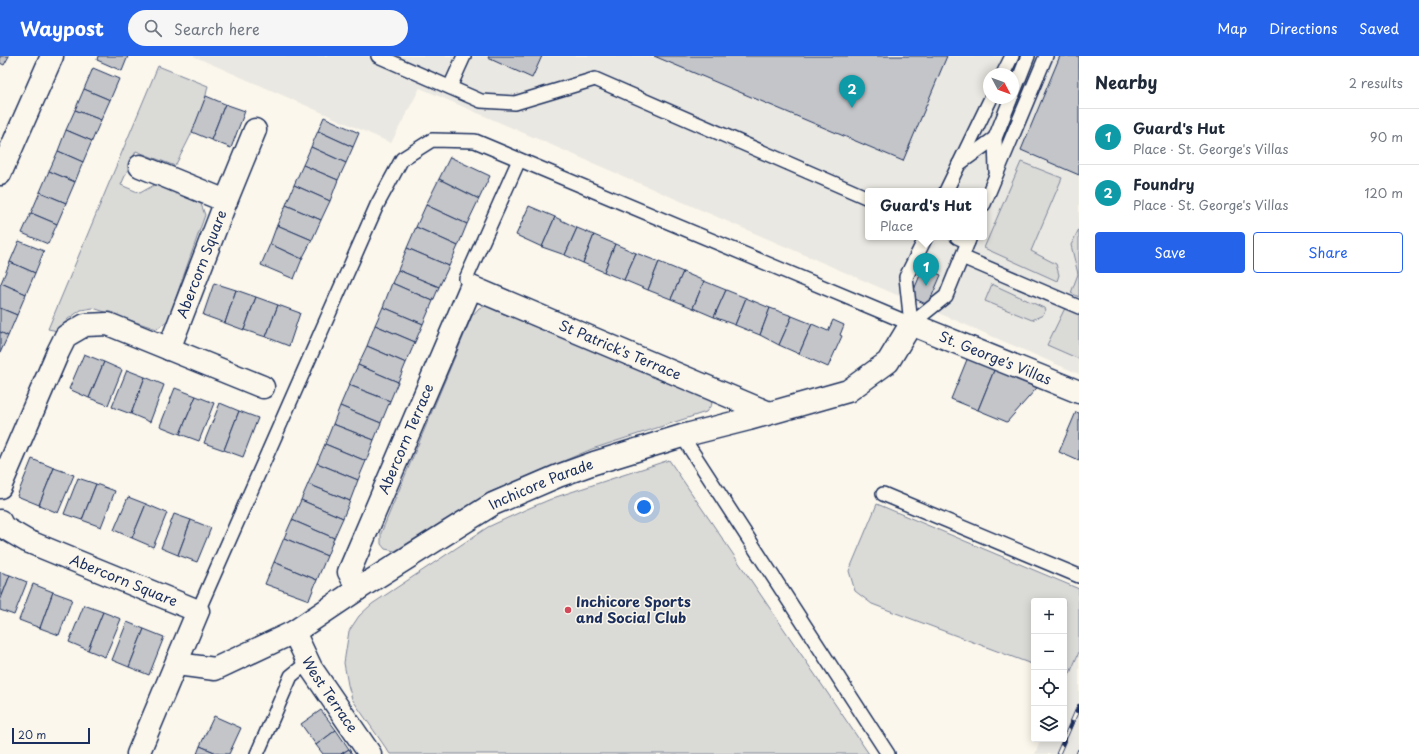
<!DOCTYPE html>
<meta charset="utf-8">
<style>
body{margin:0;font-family:"Playpen Sans",sans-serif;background:#f6f6f7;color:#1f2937}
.controls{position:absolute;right:12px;bottom:12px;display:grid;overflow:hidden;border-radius:4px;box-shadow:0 2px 10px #0003}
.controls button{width:36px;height:36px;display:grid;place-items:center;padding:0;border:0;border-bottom:1px solid #e0e1e3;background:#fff;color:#1f2937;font:20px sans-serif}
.compass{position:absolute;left:983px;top:12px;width:36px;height:36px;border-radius:50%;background:#fff;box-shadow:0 2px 10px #0003;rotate:131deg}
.scale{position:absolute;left:12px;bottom:10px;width:78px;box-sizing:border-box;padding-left:4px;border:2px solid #1b2f5e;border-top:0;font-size:11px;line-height:14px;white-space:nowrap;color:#1b2f5e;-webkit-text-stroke:3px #fbf7ec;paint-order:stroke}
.you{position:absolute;left:644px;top:451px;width:14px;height:14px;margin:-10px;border:3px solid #fff;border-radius:50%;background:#1a73e8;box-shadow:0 0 0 6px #1a73e833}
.badge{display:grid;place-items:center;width:26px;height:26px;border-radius:50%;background:#2563eb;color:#fff;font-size:13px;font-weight:700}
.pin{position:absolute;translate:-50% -33px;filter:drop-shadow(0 1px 2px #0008)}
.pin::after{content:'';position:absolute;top:21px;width:14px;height:12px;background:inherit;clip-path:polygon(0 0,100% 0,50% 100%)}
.popup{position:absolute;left:865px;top:132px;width:122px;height:52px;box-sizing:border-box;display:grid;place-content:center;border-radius:4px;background:#fff;filter:drop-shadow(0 1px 3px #0005);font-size:13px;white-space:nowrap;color:#747a83}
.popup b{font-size:15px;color:#1f2937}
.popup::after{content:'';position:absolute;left:50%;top:100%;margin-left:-8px;border:8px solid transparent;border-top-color:#fff}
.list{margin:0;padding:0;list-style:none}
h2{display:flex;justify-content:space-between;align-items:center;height:52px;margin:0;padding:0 16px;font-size:17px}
h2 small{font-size:13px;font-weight:400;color:#747a83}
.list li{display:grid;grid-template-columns:26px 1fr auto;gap:12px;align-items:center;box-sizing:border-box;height:56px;padding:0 16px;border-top:1px solid #e0e1e3}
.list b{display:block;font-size:15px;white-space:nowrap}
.list p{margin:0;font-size:13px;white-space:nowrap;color:#747a83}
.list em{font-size:13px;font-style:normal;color:#747a83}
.actions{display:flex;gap:8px;padding:12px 16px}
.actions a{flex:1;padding:9px 0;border:1px solid #2563eb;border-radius:4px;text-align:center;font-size:14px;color:#2563eb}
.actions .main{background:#2563eb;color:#fff}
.icon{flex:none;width:22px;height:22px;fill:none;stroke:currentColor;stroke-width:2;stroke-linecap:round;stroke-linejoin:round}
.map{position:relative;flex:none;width:1079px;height:698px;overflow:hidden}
header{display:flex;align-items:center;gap:24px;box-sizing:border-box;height:56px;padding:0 20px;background:#2563eb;color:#fff}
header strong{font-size:19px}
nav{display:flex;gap:22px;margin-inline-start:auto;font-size:14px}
.search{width:280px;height:36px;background:#f6f6f7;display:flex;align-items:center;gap:10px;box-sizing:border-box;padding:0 14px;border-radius:22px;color:#747a83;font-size:15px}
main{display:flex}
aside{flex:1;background:#fff}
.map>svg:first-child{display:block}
</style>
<header>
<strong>Waypost</strong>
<div class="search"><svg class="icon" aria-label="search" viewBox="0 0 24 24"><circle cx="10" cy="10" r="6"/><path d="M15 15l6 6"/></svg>Search here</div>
<nav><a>Map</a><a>Directions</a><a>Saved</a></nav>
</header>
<main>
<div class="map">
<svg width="1079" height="698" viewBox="0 0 1079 698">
<rect width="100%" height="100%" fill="#fbf7ec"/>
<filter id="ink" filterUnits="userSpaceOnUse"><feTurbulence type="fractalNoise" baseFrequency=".025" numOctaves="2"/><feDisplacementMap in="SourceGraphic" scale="8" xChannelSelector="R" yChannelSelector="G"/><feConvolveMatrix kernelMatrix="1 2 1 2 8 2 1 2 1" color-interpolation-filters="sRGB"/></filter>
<g filter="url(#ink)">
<!-- built -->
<g fill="#eae8e2" fill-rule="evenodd">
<path d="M 193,0 L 1079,0 L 1079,318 L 420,32 L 391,87 ZM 989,18 L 1013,18 L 1013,42 L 989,42 ZM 868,135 L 984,135 L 984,181 L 868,181 Z"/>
<path d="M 1079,596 L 1079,698 L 1035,698 L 1041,683 L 1064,683 L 1064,630 Z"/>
</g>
<!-- green -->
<g fill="#dadad7" stroke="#7a849a">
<path d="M 158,10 L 208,30 C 203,58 188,85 175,110 L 136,95 L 121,129 L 140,137 L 156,128 L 201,148 L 205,159 L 168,264 L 157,273 L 93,252 L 81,254 L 68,263 L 58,275 L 48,273 Z"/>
<path d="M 1021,106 L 1062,122 L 1031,195 L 1056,208 L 1059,219 L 1057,225 L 984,192 Z"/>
<path d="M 1079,173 L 1079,241 L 1071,237 L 1078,218 L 1071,189 Z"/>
<path d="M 992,228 L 1046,253 L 1043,259 L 1032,264 L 985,245 Z"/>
<path d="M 490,249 L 709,339 L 712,348 L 706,356 L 592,393 L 488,437 L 395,495 L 385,493 L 381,488 L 381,477 L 472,260 L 479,252 Z"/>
<path d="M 1065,252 L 1079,257 L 1079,303 L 1047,289 Z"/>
<path d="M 669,404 L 869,698 L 390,698 L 352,643 L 348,629 L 344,607 L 349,575 L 359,560 L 372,548 L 488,471 L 527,453 L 556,441 Z"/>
<path d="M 877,448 L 1079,533 L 1079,596 L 1068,622 L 1064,620 L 1064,545 L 1034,545 L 1034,609 L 872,548 L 855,535 L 849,515 Z"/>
</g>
<!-- building -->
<g fill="#c3c5c9" stroke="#1b2f5e">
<path d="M 0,0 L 9,0 L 4,9 L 0,7 Z"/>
<path d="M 98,0 L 128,0 L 122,15 L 97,4 Z"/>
<path d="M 489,0 L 542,0 L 532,22 L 488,2 Z"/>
<path d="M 654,0 L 947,0 L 903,105 Z"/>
<path d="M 1060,0 L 1079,0 L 1079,119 L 1021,94 Z"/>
<path d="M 93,12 L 119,23 L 110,44 L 84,33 Z"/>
<path d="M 84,33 L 110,44 L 101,64 L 75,54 Z"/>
<path d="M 206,40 L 225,48 L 211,84 L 192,76 Z"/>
<path d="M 225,48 L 245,55 L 231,92 L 211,84 Z"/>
<path d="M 75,54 L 101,64 L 92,85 L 66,74 Z"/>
<path d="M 324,61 L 359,77 L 353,91 L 318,75 Z"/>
<path d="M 66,74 L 92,85 L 83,106 L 58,95 Z"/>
<path d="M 318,75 L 353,91 L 346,107 L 311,91 Z"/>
<path d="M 311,91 L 346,107 L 338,124 L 303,109 Z"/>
<path d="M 58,95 L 83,106 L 75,126 L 49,115 Z"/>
<path d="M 450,101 L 490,120 L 479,143 L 439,123 Z"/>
<path d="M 303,109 L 338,124 L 330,145 L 294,129 Z"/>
<path d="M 49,115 L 75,126 L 66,147 L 40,136 Z"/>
<path d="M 439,123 L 479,143 L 467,168 L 426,149 Z"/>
<path d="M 294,129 L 330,145 L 321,164 L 286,149 Z"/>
<path d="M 40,136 L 66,147 L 57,168 L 31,157 Z"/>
<path d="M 286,149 L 321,164 L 312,184 L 277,169 Z"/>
<path d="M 426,149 L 467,168 L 458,190 L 416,171 Z"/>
<path d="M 529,150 L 555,161 L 542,191 L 516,179 Z"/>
<path d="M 31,157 L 57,168 L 48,188 L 22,177 Z"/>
<path d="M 555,161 L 577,172 L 565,199 L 542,191 Z"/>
<path d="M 277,169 L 312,184 L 302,203 L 270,188 Z"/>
<path d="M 416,171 L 458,190 L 449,210 L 407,192 Z"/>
<path d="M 577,172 L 594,179 L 583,207 L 565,199 Z"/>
<path d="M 594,179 L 615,188 L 604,216 L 583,207 Z"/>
<path d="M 19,185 L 44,195 L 35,217 L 10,206 Z"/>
<path d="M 270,188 L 302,203 L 294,223 L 261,209 Z"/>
<path d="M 615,188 L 636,197 L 624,224 L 604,216 Z"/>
<path d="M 407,192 L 449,210 L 439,231 L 398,214 Z"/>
<path d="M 636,197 L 659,206 L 648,234 L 624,224 Z"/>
<path d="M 10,206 L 35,217 L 26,238 L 1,227 Z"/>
<path d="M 659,206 L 683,216 L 671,243 L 648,234 Z"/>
<path d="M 923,212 L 941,219 L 928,249 L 911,241 Z"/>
<path d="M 398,214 L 439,231 L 433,245 L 392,227 Z"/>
<path d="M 683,216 L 704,225 L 693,252 L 671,243 Z"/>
<path d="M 704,225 L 726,234 L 714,261 L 693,252 Z"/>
<path d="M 1,227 L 26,238 L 17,259 L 0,252 L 0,230 Z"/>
<path d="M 214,227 L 236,234 L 225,267 L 203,259 Z"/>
<path d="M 392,227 L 433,245 L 423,268 L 383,251 Z"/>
<path d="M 236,234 L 256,241 L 244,274 L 225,267 Z"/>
<path d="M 726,234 L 746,242 L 735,269 L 714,261 Z"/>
<path d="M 256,241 L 278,249 L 266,281 L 244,274 Z"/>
<path d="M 746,242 L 770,252 L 760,279 L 735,269 Z"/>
<path d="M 278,249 L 300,257 L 289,290 L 266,281 Z"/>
<path d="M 383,251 L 423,268 L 415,286 L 375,269 Z"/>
<path d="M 0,252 L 17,259 L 8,280 L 0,276 Z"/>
<path d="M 770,252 L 792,260 L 779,289 L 760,279 Z"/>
<path d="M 792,260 L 812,268 L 799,298 L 779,289 Z"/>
<path d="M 833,264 L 844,269 L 840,279 L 842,280 L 828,311 L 799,298 L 812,268 L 828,275 Z"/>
<path d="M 375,269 L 415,286 L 406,307 L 367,290 Z"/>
<path d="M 0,276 L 8,280 L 0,297 Z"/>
<path d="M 367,290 L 406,307 L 398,326 L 358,309 Z"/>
<path d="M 84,298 L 104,306 L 89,342 L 69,333 Z"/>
<path d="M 968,301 L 995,312 L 978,354 L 951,343 Z"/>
<path d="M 104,306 L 122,314 L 108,349 L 89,342 Z"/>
<path d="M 358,309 L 398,326 L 390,345 L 349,329 Z"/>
<path d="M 995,312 L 1042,326 L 1007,366 L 978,354 Z"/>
<path d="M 127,314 L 145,321 L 131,358 L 112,351 Z"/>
<path d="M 145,321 L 164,329 L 150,366 L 131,358 Z"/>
<path d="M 349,329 L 390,345 L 381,367 L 340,350 Z"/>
<path d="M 175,332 L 196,340 L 180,378 L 160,370 Z"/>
<path d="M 196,340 L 214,347 L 199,385 L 180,378 Z"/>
<path d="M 220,347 L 239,355 L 224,394 L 204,387 Z"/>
<path d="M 340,350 L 381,367 L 374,384 L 333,368 Z"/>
<path d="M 239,355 L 258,362 L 243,401 L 224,394 Z"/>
<path d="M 1076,356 L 1079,357 L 1079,405 L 1059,396 Z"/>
<path d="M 333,368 L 374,384 L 366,405 L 325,388 Z"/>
<path d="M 325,388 L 366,405 L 358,424 L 317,407 Z"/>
<path d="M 32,403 L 54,412 L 39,449 L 17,440 Z"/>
<path d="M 317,407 L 358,424 L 350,445 L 308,428 Z"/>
<path d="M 54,412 L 74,419 L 58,457 L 39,449 Z"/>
<path d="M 78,422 L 96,428 L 82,464 L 64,458 Z"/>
<path d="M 96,428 L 115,435 L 101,471 L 82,464 Z"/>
<path d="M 308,428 L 350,445 L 343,462 L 301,444 Z"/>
<path d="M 128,441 L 146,448 L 132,482 L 114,474 Z"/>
<path d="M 301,444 L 343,462 L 334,482 L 292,464 Z"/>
<path d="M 146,448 L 167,457 L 153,491 L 132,482 Z"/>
<path d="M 174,458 L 191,464 L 178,499 L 161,492 Z"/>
<path d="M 191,464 L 211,472 L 197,506 L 178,499 Z"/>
<path d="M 292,464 L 334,482 L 327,500 L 284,482 Z"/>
<path d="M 284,482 L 327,500 L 317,524 L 274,506 Z"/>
<path d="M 274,506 L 317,524 L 309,544 L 265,528 Z"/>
<path d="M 0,516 L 10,519 L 0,545 Z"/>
<path d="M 10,519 L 27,526 L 14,559 L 0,554 L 0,545 Z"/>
<path d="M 33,528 L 53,536 L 40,572 L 19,564 Z"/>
<path d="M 53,536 L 72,543 L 59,579 L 40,572 Z"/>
<path d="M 84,549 L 103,556 L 88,594 L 69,586 Z"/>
<path d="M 103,556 L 121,563 L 105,601 L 88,594 Z"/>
<path d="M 127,566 L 144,573 L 129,611 L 112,604 Z"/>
<path d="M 144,573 L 164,581 L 149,619 L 129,611 Z"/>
<path d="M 321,654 L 336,674 L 316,689 L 301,668 Z"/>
<path d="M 214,660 L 241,672 L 229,698 L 219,698 L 200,690 Z"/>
<path d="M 336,674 L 349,693 L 341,698 L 323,698 L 316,689 Z"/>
<path d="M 200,690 L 219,698 L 197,698 Z"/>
<path d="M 349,693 L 352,698 L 341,698 Z"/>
</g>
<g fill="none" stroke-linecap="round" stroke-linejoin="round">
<defs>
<g id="lane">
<path d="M 378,0 L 481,45 L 515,47 L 595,23 L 868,142"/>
<path d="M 1003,18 L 1012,0"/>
<path d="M 450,31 L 464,0"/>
<path d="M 1013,38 L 1028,0"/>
<path d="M 959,108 L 995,82"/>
<path d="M 996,115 L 995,82 L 1011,42"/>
<path d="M 946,135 L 991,42"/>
<path d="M 984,148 L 1046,0"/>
<path d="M 957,181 L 968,186"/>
<path d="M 962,201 L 1079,251"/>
<path d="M 471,231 L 466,223 L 519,104"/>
<path d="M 911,268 L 946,240 L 970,181"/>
<path d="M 911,268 L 906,221 L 926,181"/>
<path d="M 682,380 L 888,698"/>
<path d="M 883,438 L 1079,520"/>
<path d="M 198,555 L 377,149 L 402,103 L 432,84 L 475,85 L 911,268"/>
<path d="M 257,698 L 291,620 L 308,606"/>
</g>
<g id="street">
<path d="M 140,110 L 226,145"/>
<path d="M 0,118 L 52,0"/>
<path id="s1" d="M 169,293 L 226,145 L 255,74"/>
<path d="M 0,431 L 58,296 L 66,280 L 85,269 L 108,268 L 263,331"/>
<path id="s2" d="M 0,465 L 3,471 L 27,485 L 198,555 L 138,698"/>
<path id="s3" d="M 358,533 L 349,516 L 471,231 L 769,357"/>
<path id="s4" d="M 294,576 L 311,612 L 370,698"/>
<path id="s5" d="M 177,608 L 215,613 L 294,576 L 358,533 L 493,448 L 558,420 L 594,407 L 682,380 L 749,363 L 848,335 L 888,306 L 911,268 L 1079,336"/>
</g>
</defs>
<!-- lane casing -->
<use href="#lane" stroke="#1b2f5e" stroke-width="16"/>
<!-- street casing -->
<use href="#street" stroke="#1b2f5e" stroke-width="25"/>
<!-- lane -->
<use href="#lane" stroke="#fbf7ec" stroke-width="13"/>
<!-- street -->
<use href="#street" stroke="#fbf7ec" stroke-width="22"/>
<defs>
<g id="rail">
<path d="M 1058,698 L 1079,650"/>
<path d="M 1078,698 L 1079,695"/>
</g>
</defs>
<!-- rail casing -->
<use href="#rail" stroke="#1b2f5e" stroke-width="4.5"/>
<!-- rail -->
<use href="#rail" stroke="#fbf7ec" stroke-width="3" stroke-dasharray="9" stroke-linecap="butt"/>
</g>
</g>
<!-- markers -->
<circle fill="#d1495b" stroke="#fbf7ec" stroke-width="1.5" cx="568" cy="554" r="4"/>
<g text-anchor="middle" stroke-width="3" stroke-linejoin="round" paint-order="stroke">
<!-- street labels -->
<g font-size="14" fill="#1b2f5e" stroke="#fbf7ec">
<text dy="5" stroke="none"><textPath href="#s1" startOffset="91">Abercorn Square</textPath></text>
<text dy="5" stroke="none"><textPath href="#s3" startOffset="491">St Patrick's Terrace</textPath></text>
<text dy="5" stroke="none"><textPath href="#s5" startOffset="920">St. George's Villas</textPath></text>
<text dy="5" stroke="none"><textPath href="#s3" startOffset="164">Abercorn Terrace</textPath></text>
<text dy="5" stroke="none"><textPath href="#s5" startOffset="414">Inchicore Parade</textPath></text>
<text dy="5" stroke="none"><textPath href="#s2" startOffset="139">Abercorn Square</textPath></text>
<text dy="5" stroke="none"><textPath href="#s4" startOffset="72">West Terrace</textPath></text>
</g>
<!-- poi labels -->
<g font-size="14" font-weight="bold" fill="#1b2f5e" stroke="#fbf7ec" text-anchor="start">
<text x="576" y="551">Inchicore Sports<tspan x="576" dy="16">and Social Club</tspan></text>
</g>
</g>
</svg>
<div class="controls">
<button>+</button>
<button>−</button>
<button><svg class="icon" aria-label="locate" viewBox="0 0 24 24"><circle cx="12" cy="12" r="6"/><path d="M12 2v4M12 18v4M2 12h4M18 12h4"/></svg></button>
<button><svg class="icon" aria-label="layers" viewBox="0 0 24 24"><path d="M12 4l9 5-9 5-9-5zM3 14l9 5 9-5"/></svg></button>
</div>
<svg class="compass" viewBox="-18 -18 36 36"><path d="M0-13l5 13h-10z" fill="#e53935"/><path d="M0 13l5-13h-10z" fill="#747a83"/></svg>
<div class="scale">20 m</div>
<div class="you"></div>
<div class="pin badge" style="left:926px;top:230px;background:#0f9aa8">1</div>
<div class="popup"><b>Guard's Hut</b>Place</div>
<div class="pin badge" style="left:852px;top:52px;background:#0f9aa8">2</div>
</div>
<aside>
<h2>Nearby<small>2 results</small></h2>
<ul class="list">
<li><span class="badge" style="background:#0f9aa8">1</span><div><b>Guard's Hut</b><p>Place · St. George's Villas</p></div><em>90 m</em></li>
<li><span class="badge" style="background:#0f9aa8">2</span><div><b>Foundry</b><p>Place · St. George's Villas</p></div><em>120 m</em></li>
</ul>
<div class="actions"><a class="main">Save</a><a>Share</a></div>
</aside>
</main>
